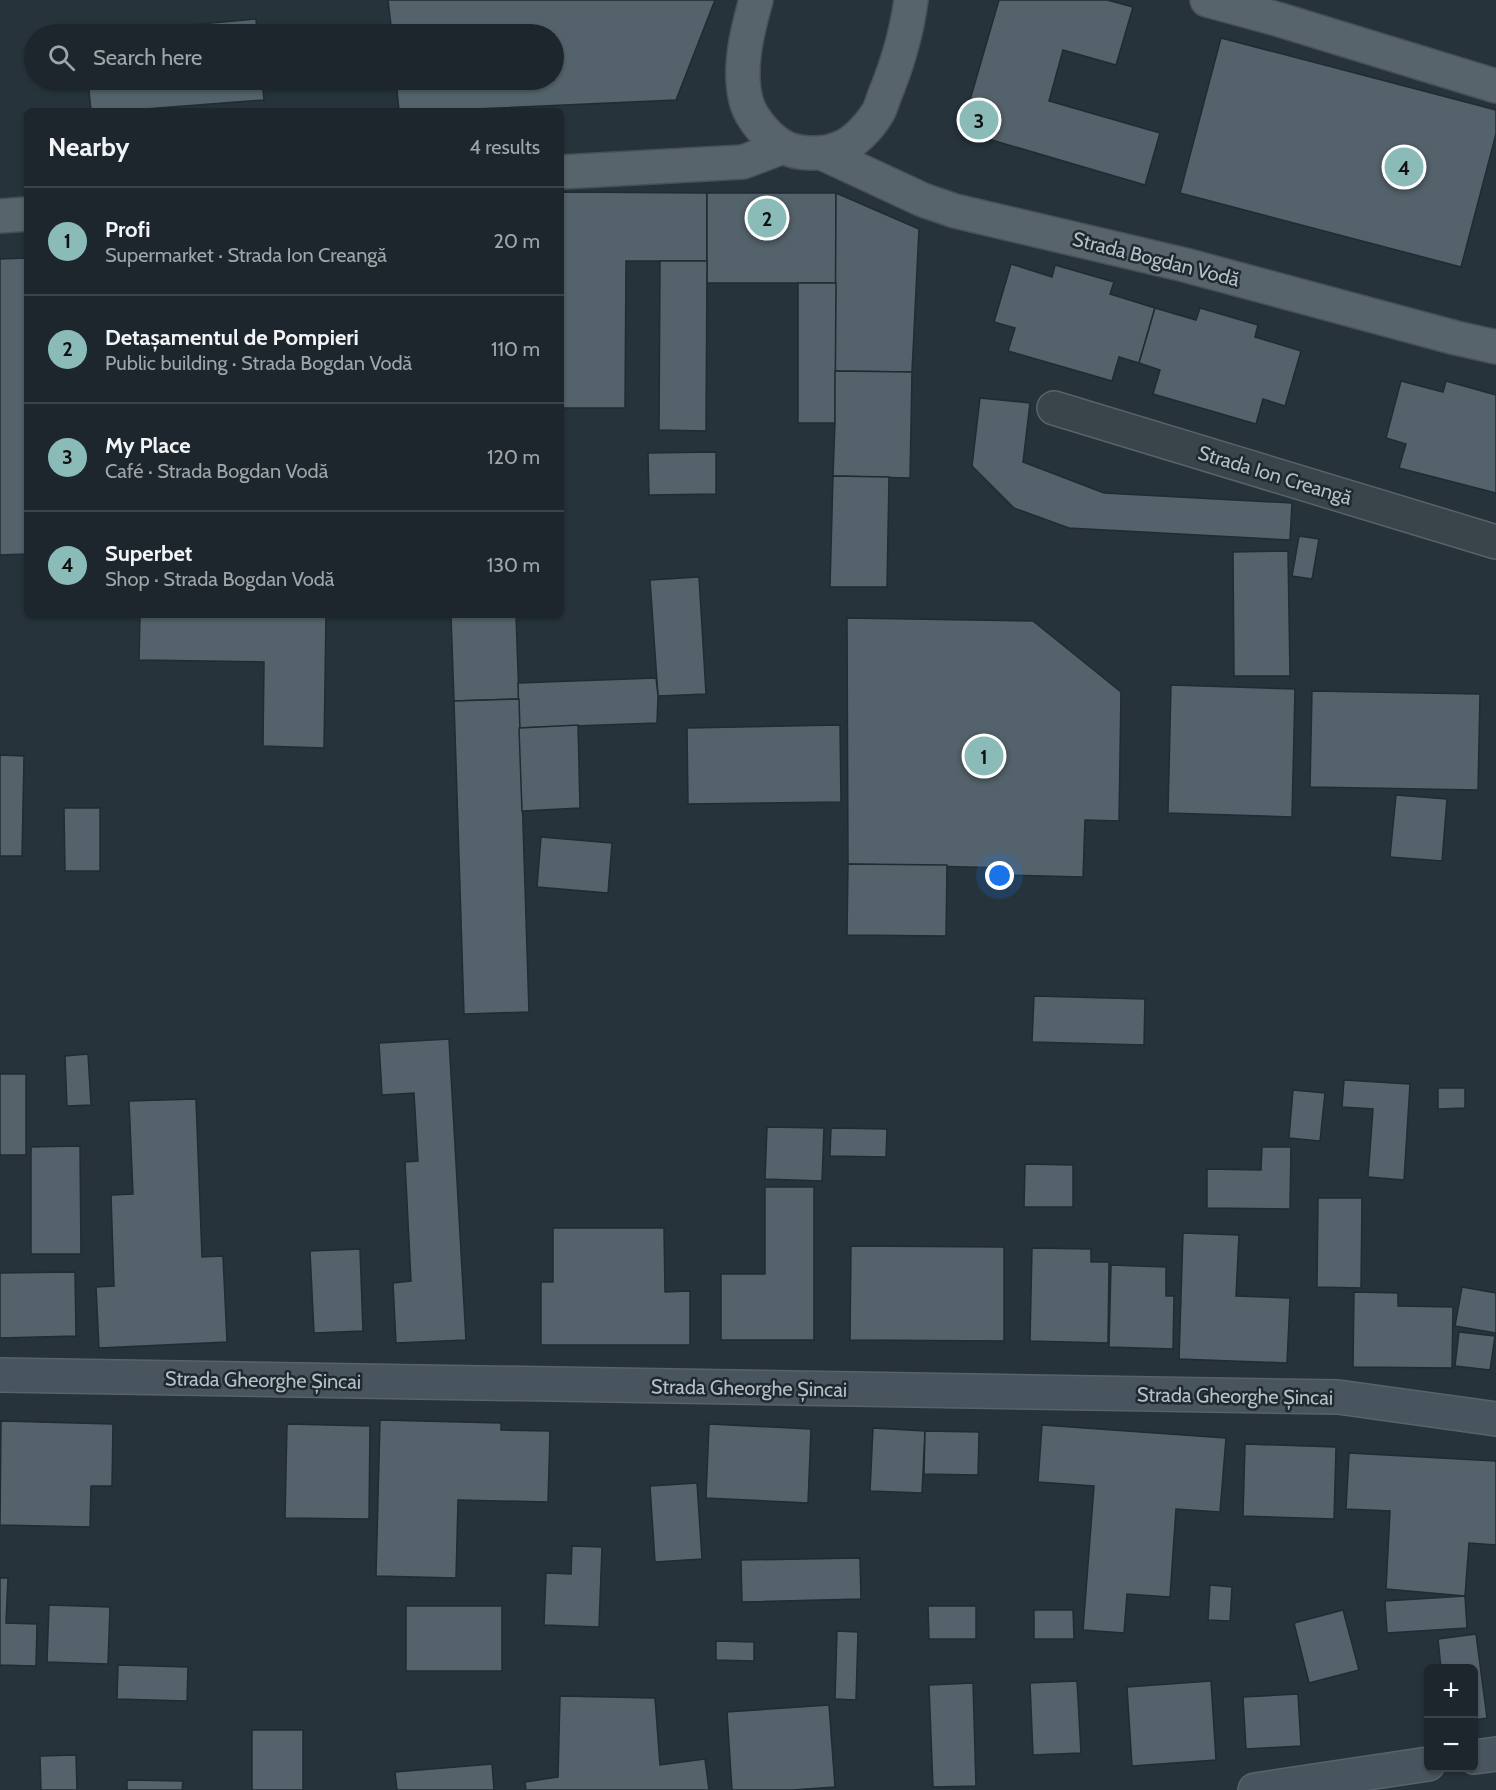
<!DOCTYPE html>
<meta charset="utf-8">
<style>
body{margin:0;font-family:Cabin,sans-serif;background:#252e34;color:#f1f3f6}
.controls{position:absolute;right:18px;bottom:18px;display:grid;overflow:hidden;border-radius:9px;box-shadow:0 2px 4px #0004}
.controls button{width:54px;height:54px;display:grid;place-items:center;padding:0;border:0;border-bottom:2px solid #3a4348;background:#1c262c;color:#f1f3f6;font:30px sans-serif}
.you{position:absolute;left:1000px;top:876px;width:21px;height:21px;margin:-15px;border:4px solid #fff;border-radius:50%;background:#1a73e8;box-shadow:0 0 0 9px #1a73e833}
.badge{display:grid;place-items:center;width:39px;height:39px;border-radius:50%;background:#8bbbb9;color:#111;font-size:20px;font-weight:700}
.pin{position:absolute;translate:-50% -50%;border:3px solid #fff;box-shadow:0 2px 6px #0006}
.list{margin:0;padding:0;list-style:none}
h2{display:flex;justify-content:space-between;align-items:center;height:78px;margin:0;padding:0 24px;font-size:26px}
h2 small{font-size:20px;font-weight:400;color:#a0a5a9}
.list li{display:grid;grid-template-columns:39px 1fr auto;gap:18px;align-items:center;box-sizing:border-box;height:108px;padding:0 24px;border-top:2px solid #3a4348}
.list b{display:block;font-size:22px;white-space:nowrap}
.list p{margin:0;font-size:20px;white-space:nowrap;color:#a0a5a9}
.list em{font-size:20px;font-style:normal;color:#a0a5a9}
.icon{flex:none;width:33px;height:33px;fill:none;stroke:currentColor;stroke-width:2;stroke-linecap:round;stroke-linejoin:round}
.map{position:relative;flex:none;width:1496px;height:1790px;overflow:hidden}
.search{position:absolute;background:#1c262c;box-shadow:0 2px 4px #0004;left:24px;top:24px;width:540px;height:66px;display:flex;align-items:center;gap:15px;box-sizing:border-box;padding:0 21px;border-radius:33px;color:#a0a5a9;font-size:22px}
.panel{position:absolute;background:#1c262c;box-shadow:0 2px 4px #0004;left:24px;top:108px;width:540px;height:510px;border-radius:9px}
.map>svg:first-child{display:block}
</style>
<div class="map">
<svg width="1496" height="1790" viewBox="0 0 1496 1790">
<rect width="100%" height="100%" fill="#26333b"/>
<!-- building -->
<g fill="#54626b" stroke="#212b32" stroke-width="1.5">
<path d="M 388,0 L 715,0 L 676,100 L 431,111 L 399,111 L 396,80 L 554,80 L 554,34 L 392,34 Z"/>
<path d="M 999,0 L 1107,0 L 1133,7 L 1116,65 L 1063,50 L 1049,101 L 1160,133 L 1145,185 L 961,131 Z"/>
<path d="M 256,19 L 257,34 L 90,34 Z"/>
<path d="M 1221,38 L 1496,110 L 1496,134 L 1461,267 L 1180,193 Z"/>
<path d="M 88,80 L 262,80 L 264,100 L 119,111 L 91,111 Z"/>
<path d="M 561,192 L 707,193 L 707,261 L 626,261 L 625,408 L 561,408 Z"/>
<rect x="707" y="193" width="129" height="90"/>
<path d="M 836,193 L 919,229 L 912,372 L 835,371 Z"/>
<path d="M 27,258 L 27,554 L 0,555 L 0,259 Z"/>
<path d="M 660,261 L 707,261 L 706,431 L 659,430 Z"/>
<path d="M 1011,264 L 1052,277 L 1055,265 L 1114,282 L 1110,294 L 1155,308 L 1139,363 L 1119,357 L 1112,381 L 1008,351 L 1015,328 L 994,322 Z"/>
<path d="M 798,283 L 836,283 L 835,423 L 798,423 Z"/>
<path d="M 1155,308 L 1196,320 L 1200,308 L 1258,325 L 1255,337 L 1301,351 L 1285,406 L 1263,399 L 1256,424 L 1153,394 L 1160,370 L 1139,363 Z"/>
<path d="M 835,371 L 912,372 L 910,478 L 833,476 L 835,423 Z"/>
<path d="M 1401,381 L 1443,392 L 1446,381 L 1496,395 L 1496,493 L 1399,468 L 1406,444 L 1386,438 Z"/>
<path d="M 980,398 L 1030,403 L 1023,462 L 1104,493 L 1292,503 L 1290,540 L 1069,528 L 1014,508 L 972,466 Z"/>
<path d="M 716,452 L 716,494 L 649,495 L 648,453 Z"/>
<path d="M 833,476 L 889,477 L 887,587 L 830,587 Z"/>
<path d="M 1299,536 L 1319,539 L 1312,579 L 1292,576 Z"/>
<path d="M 1288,551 L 1290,676 L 1234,676 L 1233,552 Z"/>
<path d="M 699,577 L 706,694 L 658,696 L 650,580 Z"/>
<path d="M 140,615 L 326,615 L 324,748 L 263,746 L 264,662 L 139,660 Z"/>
<path d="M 451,615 L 516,615 L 519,699 L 454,701 Z"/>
<path d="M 847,618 L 1033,621 L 1121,692 L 1119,821 L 1085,820 L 1083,877 L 1008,875 L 1008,868 L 848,864 Z"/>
<path d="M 656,678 L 658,696 L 657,723 L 519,728 L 518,683 Z"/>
<path d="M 1171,685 L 1295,689 L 1292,817 L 1168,813 Z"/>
<path d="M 1312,691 L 1480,694 L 1478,790 L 1310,787 Z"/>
<path d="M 519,699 L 529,1012 L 464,1014 L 454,701 Z"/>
<path d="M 578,725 L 580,808 L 522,811 L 519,728 Z"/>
<path d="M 840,725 L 841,802 L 688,804 L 687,728 Z"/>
<path d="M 0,755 L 24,756 L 22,856 L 0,856 Z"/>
<path d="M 1396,795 L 1447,799 L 1442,861 L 1390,857 Z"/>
<path d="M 64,808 L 100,808 L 100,871 L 65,871 Z"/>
<path d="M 541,837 L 612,843 L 608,893 L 537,887 Z"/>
<path d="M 848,864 L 947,865 L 946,936 L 847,935 Z"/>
<path d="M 1034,996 L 1145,999 L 1144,1045 L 1032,1042 Z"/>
<path d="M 449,1039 L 466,1340 L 396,1343 L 393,1283 L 411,1281 L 405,1162 L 418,1161 L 414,1093 L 382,1095 L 379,1043 Z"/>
<path d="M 88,1054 L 91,1105 L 67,1106 L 65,1056 Z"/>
<rect x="0" y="1074" width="26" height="81"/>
<path d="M 1344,1080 L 1410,1084 L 1404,1180 L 1368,1177 L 1373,1109 L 1342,1107 Z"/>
<path d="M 1438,1088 L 1465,1088 L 1465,1108 L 1438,1109 Z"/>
<path d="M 1293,1090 L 1325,1093 L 1320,1141 L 1289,1138 Z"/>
<path d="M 196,1099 L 202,1257 L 223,1256 L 227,1342 L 99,1348 L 96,1287 L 114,1286 L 111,1195 L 133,1194 L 129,1101 Z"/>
<path d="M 767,1127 L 824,1128 L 822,1181 L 765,1179 Z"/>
<path d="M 831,1128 L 887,1129 L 886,1157 L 830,1156 Z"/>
<path d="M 80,1146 L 81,1254 L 31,1254 L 31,1147 Z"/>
<path d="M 1262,1147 L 1291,1147 L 1290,1209 L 1207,1208 L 1207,1169 L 1261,1170 Z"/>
<path d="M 1025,1164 L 1073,1165 L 1073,1207 L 1024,1207 Z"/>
<path d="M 765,1187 L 814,1187 L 814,1340 L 721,1340 L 721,1274 L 765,1274 Z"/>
<path d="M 1318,1198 L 1362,1198 L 1361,1288 L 1317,1287 Z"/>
<path d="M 553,1228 L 664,1228 L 665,1292 L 690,1291 L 690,1345 L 541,1345 L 541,1282 L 553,1282 Z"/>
<path d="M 1183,1233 L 1239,1235 L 1236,1296 L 1290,1298 L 1287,1363 L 1179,1359 Z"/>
<path d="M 851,1246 L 1004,1247 L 1004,1341 L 850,1340 Z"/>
<path d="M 1032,1248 L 1091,1249 L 1091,1262 L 1109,1262 L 1108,1343 L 1030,1341 Z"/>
<path d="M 360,1249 L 363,1331 L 314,1333 L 310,1251 Z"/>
<path d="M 1111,1265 L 1166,1267 L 1166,1296 L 1174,1296 L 1173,1349 L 1109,1347 Z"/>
<path d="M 75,1272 L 76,1336 L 0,1338 L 0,1273 Z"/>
<path d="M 1462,1287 L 1496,1293 L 1496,1333 L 1455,1326 Z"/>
<path d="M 1354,1292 L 1398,1293 L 1398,1306 L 1453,1307 L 1452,1368 L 1353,1367 Z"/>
<path d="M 1459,1332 L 1495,1336 L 1490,1370 L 1455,1366 Z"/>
<path d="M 380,1420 L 501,1423 L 501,1430 L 550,1431 L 548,1502 L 458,1500 L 456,1578 L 376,1576 Z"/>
<path d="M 1,1421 L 113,1424 L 112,1486 L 91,1486 L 90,1527 L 0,1525 Z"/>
<path d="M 287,1424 L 370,1426 L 369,1519 L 285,1518 Z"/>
<path d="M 709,1424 L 811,1429 L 808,1503 L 706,1498 Z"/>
<path d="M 1042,1425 L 1226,1438 L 1220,1512 L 1176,1509 L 1170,1597 L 1127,1594 L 1124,1633 L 1083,1630 L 1094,1486 L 1038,1482 Z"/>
<path d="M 873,1428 L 925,1431 L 922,1493 L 870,1491 Z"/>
<path d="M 925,1431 L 979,1432 L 978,1475 L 924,1474 Z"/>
<path d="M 1245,1444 L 1336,1447 L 1334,1519 L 1243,1516 Z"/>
<path d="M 1349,1453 L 1496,1461 L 1496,1545 L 1469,1543 L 1465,1596 L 1386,1589 L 1390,1511 L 1346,1509 Z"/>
<path d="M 697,1483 L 702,1559 L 655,1562 L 650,1486 Z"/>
<path d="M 572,1546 L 602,1547 L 599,1627 L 544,1625 L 546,1573 L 571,1574 Z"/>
<path d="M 860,1558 L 861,1599 L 742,1602 L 741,1560 Z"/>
<path d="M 0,1578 L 8,1578 L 6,1623 L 37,1624 L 36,1666 L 0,1665 Z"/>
<path d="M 1210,1585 L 1232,1587 L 1230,1621 L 1208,1620 Z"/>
<path d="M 1465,1596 L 1467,1628 L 1387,1633 L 1385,1601 Z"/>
<path d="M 49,1605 L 110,1607 L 108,1664 L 47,1662 Z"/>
<rect x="406" y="1606" width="96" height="65"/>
<path d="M 928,1606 L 976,1606 L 976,1639 L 929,1639 Z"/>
<path d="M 1034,1610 L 1073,1610 L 1074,1639 L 1034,1639 Z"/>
<path d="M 1343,1610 L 1359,1670 L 1309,1683 L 1294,1623 Z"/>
<path d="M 837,1631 L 858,1632 L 856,1700 L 835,1699 Z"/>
<path d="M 1476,1634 L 1487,1718 L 1474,1720 L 1474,1668 L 1441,1668 L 1438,1639 Z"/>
<path d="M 716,1641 L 754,1642 L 754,1661 L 716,1660 Z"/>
<path d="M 118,1665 L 188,1667 L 187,1701 L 117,1699 Z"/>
<path d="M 1077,1681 L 1081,1753 L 1033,1755 L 1030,1683 Z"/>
<path d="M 1211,1681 L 1216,1760 L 1132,1766 L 1127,1687 Z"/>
<path d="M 973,1683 L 976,1786 L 933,1787 L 929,1685 Z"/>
<path d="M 1298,1694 L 1301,1746 L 1246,1749 L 1243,1697 Z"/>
<path d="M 560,1696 L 655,1698 L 660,1765 L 705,1759 L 709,1790 L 526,1790 L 525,1782 L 558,1777 Z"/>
<path d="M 829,1705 L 835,1787 L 792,1790 L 732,1790 L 727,1712 Z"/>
<rect x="252" y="1730" width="51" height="60"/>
<path d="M 76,1755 L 77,1790 L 41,1790 L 40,1756 Z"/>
<path d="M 492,1764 L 494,1790 L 397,1790 L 395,1772 Z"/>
<path d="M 127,1780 L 183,1781 L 182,1790 L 127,1790 Z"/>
</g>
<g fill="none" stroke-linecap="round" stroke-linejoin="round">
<defs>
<path id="minor" d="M 1054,408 L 1496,542"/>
<g id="secondary">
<path d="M 0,1375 L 1338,1397 L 1496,1419"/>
<path d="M 1474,1757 L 1496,1754"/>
<path d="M 1255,1790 L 1428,1764"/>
</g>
<g id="primary">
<path d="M 756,0 C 747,32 737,71 747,104 C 752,119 768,138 782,146 C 797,155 824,155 840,148 C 854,143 869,127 877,114 C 880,110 882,103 884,97 C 896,68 907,31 911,0"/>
<path d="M 1207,0 L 1277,19 L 1496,86"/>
<path d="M 822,153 L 923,200 L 955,211 L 1185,265 L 1456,338 L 1496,347"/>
<path d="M 561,172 L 743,162 L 783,147"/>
<path d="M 0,216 L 27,214"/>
</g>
</defs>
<!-- minor casing -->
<use href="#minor" stroke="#586269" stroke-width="36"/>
<!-- secondary casing -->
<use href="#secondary" stroke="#586269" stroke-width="36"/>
<!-- primary casing -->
<use href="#primary" stroke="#465057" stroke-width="36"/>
<!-- minor -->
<use href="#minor" stroke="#3a444b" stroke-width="33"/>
<!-- secondary -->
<use href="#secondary" stroke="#48555e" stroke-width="33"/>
<!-- primary -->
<use href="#primary" stroke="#58646b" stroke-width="33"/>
</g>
<g text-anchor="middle" stroke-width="5" stroke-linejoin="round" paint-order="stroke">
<!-- street labels -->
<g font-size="20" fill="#b6bfc7" stroke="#1f2930">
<text transform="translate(1156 259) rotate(14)" y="7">Strada Bogdan Vodă</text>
<text transform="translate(1275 475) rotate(17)" y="7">Strada Ion Creangă</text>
<text transform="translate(263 1380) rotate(1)" y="7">Strada Gheorghe Șincai</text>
<text transform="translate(749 1388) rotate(1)" y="7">Strada Gheorghe Șincai</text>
<text transform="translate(1235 1396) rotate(1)" y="7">Strada Gheorghe Șincai</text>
</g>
</g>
</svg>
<div class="controls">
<button>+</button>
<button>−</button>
</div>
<div class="you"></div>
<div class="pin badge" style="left:984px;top:756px">1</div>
<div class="pin badge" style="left:767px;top:218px">2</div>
<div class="pin badge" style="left:979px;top:120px">3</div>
<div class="pin badge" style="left:1404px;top:167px">4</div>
<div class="search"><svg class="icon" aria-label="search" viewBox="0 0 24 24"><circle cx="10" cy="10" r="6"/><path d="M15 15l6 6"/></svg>Search here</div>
<section class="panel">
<h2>Nearby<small>4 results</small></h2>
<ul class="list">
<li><span class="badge">1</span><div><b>Profi</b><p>Supermarket · Strada Ion Creangă</p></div><em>20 m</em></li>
<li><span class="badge">2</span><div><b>Detașamentul de Pompieri</b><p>Public building · Strada Bogdan Vodă</p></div><em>110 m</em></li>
<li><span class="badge">3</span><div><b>My Place</b><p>Café · Strada Bogdan Vodă</p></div><em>120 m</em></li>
<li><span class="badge">4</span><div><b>Superbet</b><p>Shop · Strada Bogdan Vodă</p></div><em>130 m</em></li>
</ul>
</section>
</div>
